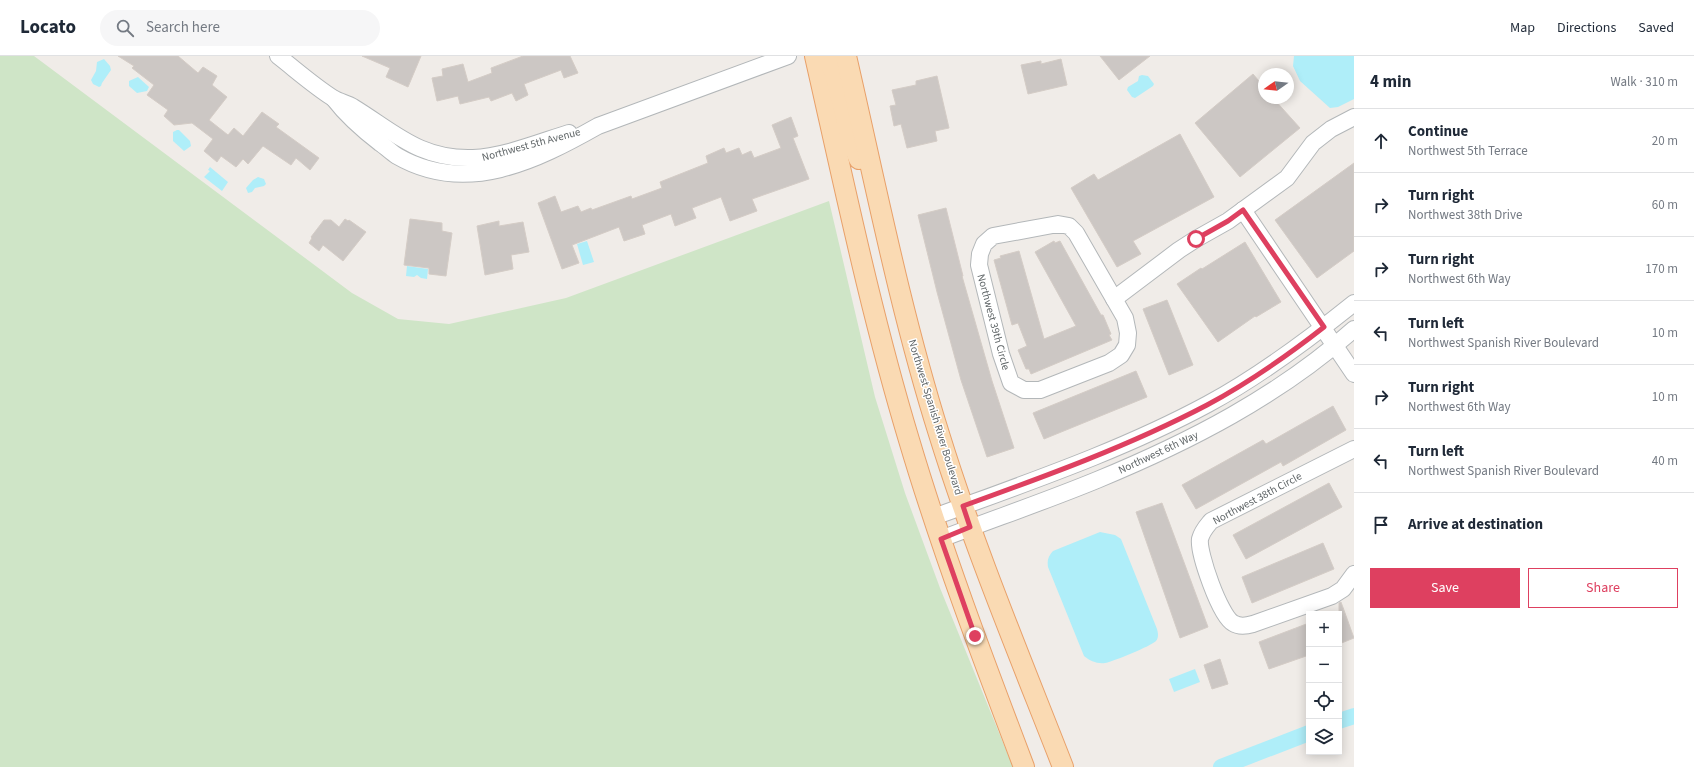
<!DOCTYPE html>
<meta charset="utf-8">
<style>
body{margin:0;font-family:"Source Sans 3",sans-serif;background:#f6f6f7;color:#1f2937}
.controls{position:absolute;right:12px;bottom:12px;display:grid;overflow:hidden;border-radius:0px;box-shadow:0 2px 10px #0003}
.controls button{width:36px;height:36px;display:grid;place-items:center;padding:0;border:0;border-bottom:1px solid #e0e1e3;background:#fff;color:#1f2937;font:20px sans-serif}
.compass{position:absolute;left:1258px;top:12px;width:36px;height:36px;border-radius:50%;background:#fff;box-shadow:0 2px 10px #0003;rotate:256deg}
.stop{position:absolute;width:12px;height:12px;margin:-9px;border:3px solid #de4060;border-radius:50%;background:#fff}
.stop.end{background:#de4060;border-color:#fff;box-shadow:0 1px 4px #0008}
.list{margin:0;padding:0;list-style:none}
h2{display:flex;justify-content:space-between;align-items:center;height:52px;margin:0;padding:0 16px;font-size:17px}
h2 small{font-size:13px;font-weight:400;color:#747a83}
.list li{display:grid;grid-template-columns:26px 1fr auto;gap:12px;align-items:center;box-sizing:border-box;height:64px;padding:0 16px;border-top:1px solid #e0e1e3}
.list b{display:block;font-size:15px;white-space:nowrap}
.list p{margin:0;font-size:13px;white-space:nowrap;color:#747a83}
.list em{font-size:13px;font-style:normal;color:#747a83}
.actions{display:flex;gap:8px;padding:12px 16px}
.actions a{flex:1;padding:9px 0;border:1px solid #de4060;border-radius:0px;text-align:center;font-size:14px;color:#de4060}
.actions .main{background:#de4060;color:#fff}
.icon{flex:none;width:22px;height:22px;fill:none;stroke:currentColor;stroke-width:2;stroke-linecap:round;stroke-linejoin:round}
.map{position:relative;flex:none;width:1354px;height:711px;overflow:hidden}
header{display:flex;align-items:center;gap:24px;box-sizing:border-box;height:56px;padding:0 20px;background:#fff;border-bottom:1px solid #e0e1e3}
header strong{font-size:19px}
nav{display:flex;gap:22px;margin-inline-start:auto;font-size:14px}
.search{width:280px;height:36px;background:#f6f6f7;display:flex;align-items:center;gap:10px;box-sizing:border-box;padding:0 14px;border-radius:22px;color:#747a83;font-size:15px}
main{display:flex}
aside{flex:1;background:#fff}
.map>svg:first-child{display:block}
</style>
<header>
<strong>Locato</strong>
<div class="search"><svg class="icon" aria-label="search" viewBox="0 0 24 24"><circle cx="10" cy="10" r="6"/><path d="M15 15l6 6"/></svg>Search here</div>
<nav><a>Map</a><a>Directions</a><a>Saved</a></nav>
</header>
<main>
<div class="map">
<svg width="1354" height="711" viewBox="0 0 1354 711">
<rect width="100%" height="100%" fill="#f0ece8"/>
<!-- green -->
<path fill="#cfe5c7" d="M 0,0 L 34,0 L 352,237 L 398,263 L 449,268 L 566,242 L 829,145 L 875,341 L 905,437 L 940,532 L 1013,711 L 0,711 Z"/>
<!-- water -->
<g fill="#afeef9">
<path d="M 1294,0 L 1354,0 L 1354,43 L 1338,51 L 1330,52 L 1300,25 L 1293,10 Z"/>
<path d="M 104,3 L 110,10 L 111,14 L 102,27 L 101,30 L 99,31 L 93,28 L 91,24 L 96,15 L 97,6 Z"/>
<path d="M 1142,19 L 1148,20 L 1154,28 L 1153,30 L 1135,42 L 1132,41 L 1127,34 L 1128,31 L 1138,25 L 1139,20 Z"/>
<path d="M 138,21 L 149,31 L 147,35 L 137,37 L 129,30 L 129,25 Z"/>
<path d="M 177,74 L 179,74 L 190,85 L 191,90 L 184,95 L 173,85 L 173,76 Z"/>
<path d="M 210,111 L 228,126 L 222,135 L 204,121 L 210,115 L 208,114 Z"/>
<path d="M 258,121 L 264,123 L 266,128 L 264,130 L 255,132 L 252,136 L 248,137 L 246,132 L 253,124 Z"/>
<path d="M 587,185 L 594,206 L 583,209 L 577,188 Z"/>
<path d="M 407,210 L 428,213 L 427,223 L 421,222 L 417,219 L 414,221 L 406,220 Z"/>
<path d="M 1100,476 L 1115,479 L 1121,483 L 1157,573 C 1158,577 1159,581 1156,585 C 1151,590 1112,606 1105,607 C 1097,608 1090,605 1084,600 L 1048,511 C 1047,504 1048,501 1053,495 Z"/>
<path d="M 1195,613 L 1200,626 L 1174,636 L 1169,623 Z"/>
</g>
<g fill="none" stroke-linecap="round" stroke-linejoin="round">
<!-- canal -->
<g stroke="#afeef9" stroke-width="16">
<path d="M 1339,665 L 1354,660"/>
<path d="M 1221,711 L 1309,677"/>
</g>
</g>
<!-- building -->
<g fill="#ccc7c4" stroke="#d4ccc6">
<path d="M 118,0 L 178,0 L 198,17 L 203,11 L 217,20 L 212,29 L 227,41 L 209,64 L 228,79 L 234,72 L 243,80 L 262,56 L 279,68 L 276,71 L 319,102 L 310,114 L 296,102 L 291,109 L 263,90 L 248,108 L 243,103 L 236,111 L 221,100 L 217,106 L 204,95 L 213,83 L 192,67 L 174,69 L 164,60 L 168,54 L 147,39 L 154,29 L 132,12 L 134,10 Z"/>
<path d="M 362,0 L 421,0 L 408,31 L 386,21 L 390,12 Z"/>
<path d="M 523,0 L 570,0 L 578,17 L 564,22 L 561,14 L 524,28 L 528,39 L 516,45 L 512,37 L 491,45 L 489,41 L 460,48 L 458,40 L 437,45 L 432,22 L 443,20 L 442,13 L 463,8 L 468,26 L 492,17 L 491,12 Z"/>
<path d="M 1100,0 L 1150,0 L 1119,24 Z"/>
<path d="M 1061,3 L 1067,29 L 1028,38 L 1021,9 L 1041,5 L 1041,8 Z"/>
<path d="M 1253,18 L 1264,31 L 1264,42 L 1273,42 L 1300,72 L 1240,121 L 1195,67 Z"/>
<path d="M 937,20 L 949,72 L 935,75 L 937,85 L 907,92 L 901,68 L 894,70 L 890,50 L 896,49 L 892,34 L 916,29 L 916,25 Z"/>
<path d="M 791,61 L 798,80 L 793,82 L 809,123 L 752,143 L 757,155 L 730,165 L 721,141 L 692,152 L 696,162 L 675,170 L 671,158 L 642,169 L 645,178 L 624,185 L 619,171 L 572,189 L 579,207 L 562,213 L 538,147 L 555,140 L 561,156 L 578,150 L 581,156 L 591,152 L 592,154 L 631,140 L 632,143 L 662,132 L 660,126 L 708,107 L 706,100 L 724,92 L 726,97 L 739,92 L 742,99 L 751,95 L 754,102 L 781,92 L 772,69 Z"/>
<path d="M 1180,78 L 1214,141 L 1133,185 L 1141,198 L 1117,211 L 1071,132 L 1094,118 L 1098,124 Z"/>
<path d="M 1354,107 L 1354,195 L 1317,222 L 1275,164 Z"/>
<path d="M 946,152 L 963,220 L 962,220 L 992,325 L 1014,392 L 987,401 L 961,324 L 937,236 L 918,159 Z"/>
<path d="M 345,163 L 348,165 L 349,164 L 366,176 L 343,205 L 323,189 L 319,195 L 309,187 L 312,182 L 311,181 L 324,164 L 331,164 L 339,171 Z"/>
<path d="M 410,163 L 442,167 L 442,175 L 452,177 L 446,220 L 429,218 L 429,212 L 404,209 Z"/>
<path d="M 499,165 L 499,170 L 523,166 L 529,196 L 511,199 L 513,213 L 485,219 L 477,170 Z"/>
<path d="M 1054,185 L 1055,187 L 1060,185 L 1101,259 L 1103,259 L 1111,278 L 1109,279 L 1112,284 L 1031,318 L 1029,313 L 1026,313 L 1018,294 L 1027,290 L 1018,267 L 1012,269 L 994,204 L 1001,202 L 1000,200 L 1019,195 L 1044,283 L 1076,270 L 1035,196 Z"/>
<path d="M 1245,186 L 1281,246 L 1256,261 L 1255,260 L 1218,286 L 1177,228 L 1201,212 L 1202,213 Z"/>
<path d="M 1167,244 L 1193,309 L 1169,319 L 1143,253 Z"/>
<path d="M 1136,315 L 1147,341 L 1044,383 L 1033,357 Z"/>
<path d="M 1333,350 L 1346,374 L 1283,410 L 1281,406 L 1196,453 L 1182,429 L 1263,384 L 1266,388 Z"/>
<path d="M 1329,427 L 1342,451 L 1246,503 L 1233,479 Z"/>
<path d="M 1162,447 L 1208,571 L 1180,582 L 1136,456 Z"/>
<path d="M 1323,487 L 1334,513 L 1252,547 L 1242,521 Z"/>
<path d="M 1341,546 L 1354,582 L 1339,588 L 1339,547 Z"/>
<path d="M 1309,567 L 1309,599 L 1269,613 L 1259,586 Z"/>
<path d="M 1220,603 L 1228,628 L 1212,633 L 1204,609 Z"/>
</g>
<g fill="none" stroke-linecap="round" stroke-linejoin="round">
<defs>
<g id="minor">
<path d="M 278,0 C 296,14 314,30 333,42 C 339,46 347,47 353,51 C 394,76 420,104 473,102 C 503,101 540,86 569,77"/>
<path d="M 334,43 C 347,60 363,74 380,87 C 386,91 391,96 397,100 C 466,140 536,105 598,70 L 788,0"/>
<path d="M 1243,154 L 1354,318"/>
<path d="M 1058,168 L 1069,170 L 1076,177 L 1125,262 L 1128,277 L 1127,289 L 1121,299 L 1109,307 L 1040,334 L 1024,334 L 1011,327 L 1001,298 L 979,209 L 980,198 L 984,188 L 993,180 Z"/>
<path d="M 1114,243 L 1179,194 L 1196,183 L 1228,165 L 1287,122 L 1313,87 L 1331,73 L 1354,61"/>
<path d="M 1354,393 L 1211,465 C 1206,471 1202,475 1200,483 C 1198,497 1220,560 1233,567 C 1239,571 1246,570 1253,568 L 1332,540 L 1343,533 L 1354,518"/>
<path d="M 934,461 C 1026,427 1121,395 1208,348 C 1260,320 1308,284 1354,247"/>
<path d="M 941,483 C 993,463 1046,445 1097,424 C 1189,386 1279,340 1354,273"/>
</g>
<g id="major">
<path d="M 815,0 C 844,128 871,258 909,384 C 942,495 983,603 1024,711"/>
<path d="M 822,0 L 830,7 L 835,17 L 852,86 L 859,103"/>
<path d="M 846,0 C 875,126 900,254 939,378 C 974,491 1020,601 1063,711"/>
</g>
</defs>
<!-- minor casing -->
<use href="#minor" stroke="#b3b7b9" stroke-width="18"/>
<!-- major casing -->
<use href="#major" stroke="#e8a069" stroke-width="22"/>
<!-- minor -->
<use href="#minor" stroke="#fff" stroke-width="16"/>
<!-- major -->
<use href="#major" stroke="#fadab3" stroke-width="20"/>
</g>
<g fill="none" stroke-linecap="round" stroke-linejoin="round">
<!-- route -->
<path stroke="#de4060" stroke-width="5" d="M 975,580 L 941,483 L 970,471 L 963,450 C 1046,420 1129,390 1207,349 C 1248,327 1287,300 1324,271 L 1243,154 L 1228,165 L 1196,183"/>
</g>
<g text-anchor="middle" stroke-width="3" stroke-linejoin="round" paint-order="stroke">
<!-- street labels -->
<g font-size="11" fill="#5f6567" stroke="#fff">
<text transform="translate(531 88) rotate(-15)" y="4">Northwest 5th Avenue</text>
<text transform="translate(994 266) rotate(75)" y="4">Northwest 39th Circle</text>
<text transform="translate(936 361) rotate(73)" y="4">Northwest Spanish River Boulevard</text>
<text transform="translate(1158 396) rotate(-25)" y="4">Northwest 6th Way</text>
<text transform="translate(1257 442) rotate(-28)" y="4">Northwest 38th Circle</text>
</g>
</g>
</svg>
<div class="controls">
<button>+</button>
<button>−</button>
<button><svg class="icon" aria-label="locate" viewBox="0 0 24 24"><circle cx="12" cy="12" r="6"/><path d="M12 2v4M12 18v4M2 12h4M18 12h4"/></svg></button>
<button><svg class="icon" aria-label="layers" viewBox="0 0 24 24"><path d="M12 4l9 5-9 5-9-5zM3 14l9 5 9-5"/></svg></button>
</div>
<svg class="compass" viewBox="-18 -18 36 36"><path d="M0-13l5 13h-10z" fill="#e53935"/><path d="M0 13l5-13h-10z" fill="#747a83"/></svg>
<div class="stop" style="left:1196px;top:183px"></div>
<div class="stop end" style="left:975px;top:580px"></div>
</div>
<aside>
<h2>4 min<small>Walk · 310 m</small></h2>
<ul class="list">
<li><svg class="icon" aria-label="ahead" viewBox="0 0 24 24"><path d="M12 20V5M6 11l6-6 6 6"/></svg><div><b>Continue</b><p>Northwest 5th Terrace</p></div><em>20 m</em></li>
<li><svg class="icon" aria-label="right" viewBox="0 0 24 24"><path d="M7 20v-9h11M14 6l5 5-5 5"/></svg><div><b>Turn right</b><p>Northwest 38th Drive</p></div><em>60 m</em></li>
<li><svg class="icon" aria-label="right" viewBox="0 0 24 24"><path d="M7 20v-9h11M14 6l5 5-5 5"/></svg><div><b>Turn right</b><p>Northwest 6th Way</p></div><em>170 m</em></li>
<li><svg class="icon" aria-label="left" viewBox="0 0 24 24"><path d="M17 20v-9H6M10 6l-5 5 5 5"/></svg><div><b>Turn left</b><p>Northwest Spanish River Boulevard</p></div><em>10 m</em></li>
<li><svg class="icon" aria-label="right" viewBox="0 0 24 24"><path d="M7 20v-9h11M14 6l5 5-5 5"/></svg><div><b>Turn right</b><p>Northwest 6th Way</p></div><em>10 m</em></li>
<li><svg class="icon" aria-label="left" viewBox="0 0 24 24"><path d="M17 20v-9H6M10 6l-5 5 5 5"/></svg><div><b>Turn left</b><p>Northwest Spanish River Boulevard</p></div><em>40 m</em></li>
<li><svg class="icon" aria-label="arrive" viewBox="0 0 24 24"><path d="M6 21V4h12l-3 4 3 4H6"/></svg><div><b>Arrive at destination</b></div></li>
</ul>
<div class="actions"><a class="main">Save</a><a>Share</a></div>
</aside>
</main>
